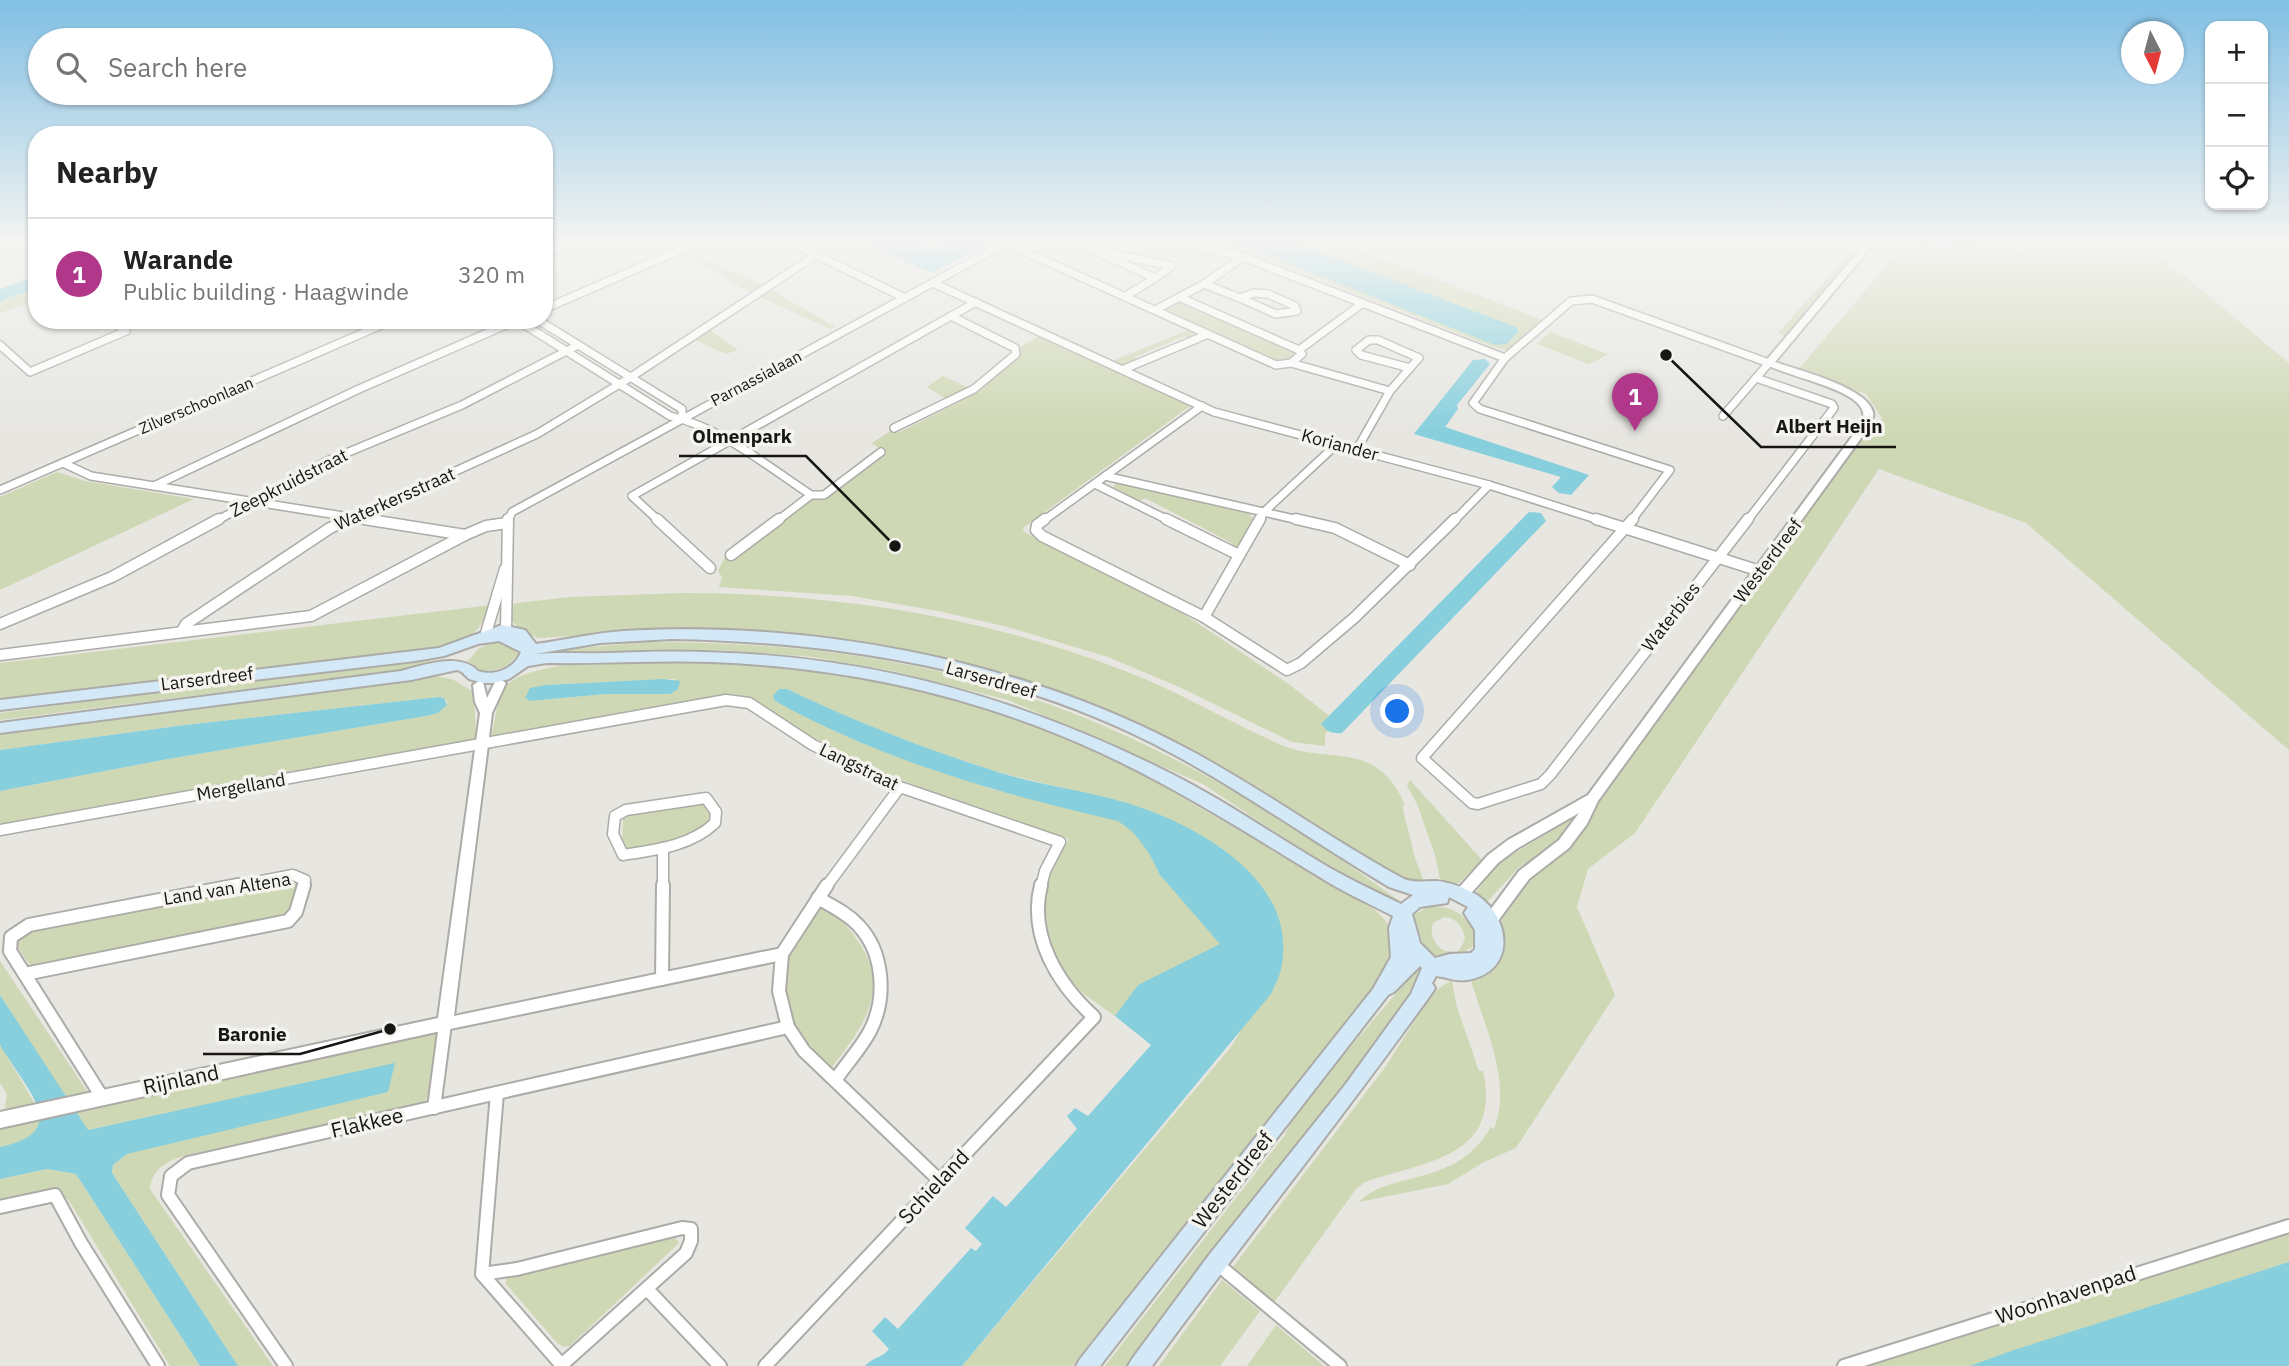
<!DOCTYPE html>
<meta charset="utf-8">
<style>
body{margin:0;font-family:"IBM Plex Sans",sans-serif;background:#f2f2f2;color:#222}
.controls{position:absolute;right:21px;top:21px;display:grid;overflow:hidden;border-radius:14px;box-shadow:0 2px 5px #0004}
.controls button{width:63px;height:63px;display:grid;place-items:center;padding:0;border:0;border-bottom:2px solid #e0e0e0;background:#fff;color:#222;font:35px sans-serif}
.compass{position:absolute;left:2121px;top:21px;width:63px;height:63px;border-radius:50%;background:#fff;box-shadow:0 2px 5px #0004;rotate:174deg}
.you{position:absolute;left:1398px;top:712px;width:24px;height:24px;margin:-18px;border:5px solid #fff;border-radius:50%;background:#1a73e8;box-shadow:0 0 0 10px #1a73e833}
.badge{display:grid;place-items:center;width:46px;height:46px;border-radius:50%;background:#b1378a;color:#fff;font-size:23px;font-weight:700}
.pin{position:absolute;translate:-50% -58px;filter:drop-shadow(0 2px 4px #0008)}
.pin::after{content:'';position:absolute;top:37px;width:24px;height:21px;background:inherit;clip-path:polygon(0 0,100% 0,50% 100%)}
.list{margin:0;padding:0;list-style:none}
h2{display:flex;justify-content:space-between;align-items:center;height:91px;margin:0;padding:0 28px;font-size:30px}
h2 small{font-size:23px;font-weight:400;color:#767676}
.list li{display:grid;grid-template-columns:46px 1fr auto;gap:21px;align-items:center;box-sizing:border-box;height:112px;padding:0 28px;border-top:2px solid #e0e0e0}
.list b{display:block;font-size:26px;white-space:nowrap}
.list p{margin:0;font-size:23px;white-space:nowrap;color:#767676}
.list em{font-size:23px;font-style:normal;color:#767676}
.icon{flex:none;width:38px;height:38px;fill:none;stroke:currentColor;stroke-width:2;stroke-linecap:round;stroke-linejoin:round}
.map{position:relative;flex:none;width:2289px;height:1366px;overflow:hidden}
.search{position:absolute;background:#fff;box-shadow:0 2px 5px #0004;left:28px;top:28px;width:525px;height:77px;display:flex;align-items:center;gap:18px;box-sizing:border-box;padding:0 24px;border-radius:38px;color:#767676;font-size:26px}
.panel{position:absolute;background:#fff;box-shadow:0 2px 5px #0004;left:28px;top:126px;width:525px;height:203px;border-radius:28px}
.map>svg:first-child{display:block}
</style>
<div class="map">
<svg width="2289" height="1366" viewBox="0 0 2289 1366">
<rect width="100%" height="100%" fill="#e7e6e1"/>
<!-- green -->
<g fill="#cfd8b4" fill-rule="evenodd">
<path d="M 1197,240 L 1213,240 L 1252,249 L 1498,345 L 1509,343 L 1519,330 L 1287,240 L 1333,240 L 1543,320 L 1508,350 L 1496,348 L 1254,254 Z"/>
<path d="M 1862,240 L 1872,240 L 1786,336 L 1778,333 Z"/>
<path d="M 1908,240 L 1915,240 L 1928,250 L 1985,244 L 1983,242 L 2027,254 L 2032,248 L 2044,250 L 2146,244 L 2289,363 L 2289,750 L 2026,523 L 1879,469 L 1635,833 L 1588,869 L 1577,907 L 1615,995 L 1516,1148 L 1484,1162 L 1448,1184 L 1359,1202 C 1370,1190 1383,1187 1398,1182 C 1438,1172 1469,1165 1491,1127 L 1494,1129 C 1513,1081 1483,1024 1470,977 L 1502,938 C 1495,892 1538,878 1565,850 L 1861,439 L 1882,418 L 1866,394 L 1798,370 Z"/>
<path d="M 686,251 L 763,285 L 750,293 L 683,253 Z"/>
<path d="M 37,288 L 37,300 L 0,313 L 0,301 Z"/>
<path d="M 770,289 L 835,327 L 830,329 L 760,297 Z"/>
<path d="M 1177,301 L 1280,344 L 1297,354 L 1280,364 L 1163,314 L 1162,309 Z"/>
<path d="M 710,330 L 738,350 L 726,354 L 695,340 Z"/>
<path d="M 1188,330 L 1195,336 L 1190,339 L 1185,336 L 1135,357 L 1138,360 L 1125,365 L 1113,361 Z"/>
<path d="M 1550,332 L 1607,354 L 1607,355 L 1589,364 L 1537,344 Z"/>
<path d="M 1041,335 L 1190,406 L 1023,528 L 1024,532 L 1184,614 L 1290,685 L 1337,722 L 1325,734 L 1325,746 L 1292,742 L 1177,686 L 1108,657 L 1004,626 L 938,611 L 852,596 L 719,587 L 722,577 L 718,571 L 725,557 L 811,500 L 823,500 L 885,453 L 872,443 L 892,430 L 900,432 L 979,392 L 1020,354 L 1022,351 L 1019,348 Z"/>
<path d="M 943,376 L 969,388 L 946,399 L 927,387 Z"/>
<path d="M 57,472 L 85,481 L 194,499 L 0,590 L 0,497 Z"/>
<path d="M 1118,482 L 1252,512 L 1250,516 L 1254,518 L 1239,546 L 1227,548 L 1232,543 L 1145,498 L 1140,501 L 1113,487 Z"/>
<path d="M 683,593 C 834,593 984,616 1125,671 C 1178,691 1227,721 1279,744 C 1327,766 1376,737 1405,805 L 1402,806 L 1415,858 L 1425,884 L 1396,877 L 1202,755 L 1091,706 L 988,670 L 909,651 L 812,636 L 721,630 L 665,630 L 538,638 L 520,629 L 511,620 L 510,604 L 569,597 Z"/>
<path d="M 492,605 C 482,628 468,643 442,648 L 0,700 L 0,663 Z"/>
<path d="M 492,642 L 502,642 L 519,654 L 506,667 L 484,672 L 468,661 L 478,649 Z"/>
<path d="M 648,642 C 776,642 905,655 1028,697 C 1163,742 1288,819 1402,903 L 1398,906 L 1307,853 L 1203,784 L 1008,700 L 893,671 L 813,657 L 721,650 L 533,655 L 534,652 Z"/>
<path d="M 454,659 L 452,663 L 0,720 L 0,713 L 365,665 Z"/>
<path d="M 702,661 L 820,670 L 937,692 L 1010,713 L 1108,754 L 1375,910 C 1396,929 1397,940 1389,967 L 1072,1366 L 962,1366 L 1231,1047 L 1240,1032 L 1126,1024 L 1084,994 L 1070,980 L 1060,968 L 1043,925 L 1045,886 L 1049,872 L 1069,839 L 1011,823 L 882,772 L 809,735 L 746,697 L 733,694 L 491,737 C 495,724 496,703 503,690 C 524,655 662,661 702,661 ZM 675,679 L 670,694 L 606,694 L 530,701 L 545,685 ZM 787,689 C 856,722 928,751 1002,773 C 1034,782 1069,788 1100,798 L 995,790 L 834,731 L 775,701 Z"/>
<path d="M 435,676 L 452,679 L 474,692 L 476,740 L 0,827 L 0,791 L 168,759 L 426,716 L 447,705 L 447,701 L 439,697 L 185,725 L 0,750 L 0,733 Z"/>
<path d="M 1410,780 L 1482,860 L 1459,883 L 1441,884 L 1435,855 L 1417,804 L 1407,786 Z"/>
<path d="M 702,802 L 709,809 C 711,820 704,829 696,836 L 622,853 L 623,817 L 626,814 Z"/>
<path d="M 1580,814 L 1560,841 L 1518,868 L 1488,901 L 1485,903 L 1475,894 L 1494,868 L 1505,859 Z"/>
<path d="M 299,875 L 290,914 L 284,918 L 32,968 L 6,931 Z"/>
<path d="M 824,903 C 891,966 886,1000 831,1068 L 791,1024 L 785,1004 L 784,964 L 796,935 Z"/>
<path d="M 1429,906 C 1449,905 1467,914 1475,933 L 1472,947 L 1460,954 L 1433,955 L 1422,942 L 1414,915 ZM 1444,917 C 1457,918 1464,928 1465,940 L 1458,952 L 1444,951 C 1434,944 1429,934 1433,923 Z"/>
<path d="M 0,961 L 89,1094 L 67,1099 L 0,995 Z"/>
<path d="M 1420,965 L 1426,968 L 1388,1025 L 1130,1366 L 1105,1366 L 1285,1135 L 1295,1112 Z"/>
<path d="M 1452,980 L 1456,1004 L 1479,1071 L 1483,1071 C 1502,1158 1426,1161 1365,1182 L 1356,1189 L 1273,1304 L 1233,1267 L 1386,1066 L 1433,992 Z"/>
<path d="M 437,1033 L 431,1089 L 424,1103 L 187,1155 C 169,1160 152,1168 150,1189 L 273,1366 L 238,1366 L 112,1173 L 113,1165 L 127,1154 L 394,1064 L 87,1130 L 75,1110 Z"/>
<path d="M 0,1044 L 36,1106 L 4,1113 L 7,1094 L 0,1083 Z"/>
<path d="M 41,1118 C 40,1139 17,1144 0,1147 L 0,1127 Z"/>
<path d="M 47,1169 L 76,1174 L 200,1366 L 170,1366 L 68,1199 L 54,1195 L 0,1202 L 0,1179 Z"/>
<path d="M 2289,1234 L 2289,1262 L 1970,1366 L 1867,1366 Z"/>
<path d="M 674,1236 L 679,1243 L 570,1346 L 564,1347 L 557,1343 L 506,1284 L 507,1277 Z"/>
<path d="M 1222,1280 L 1260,1311 L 1220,1366 L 1159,1366 Z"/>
<path d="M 1276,1325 L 1324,1366 L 1247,1366 Z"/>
</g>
<!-- water -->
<g fill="#87cfdd">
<path d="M 860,240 L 909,240 L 933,249 L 955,240 L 996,240 L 932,273 Z"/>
<path d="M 1213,240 L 1287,240 L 1516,327 L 1519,331 L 1507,344 L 1495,345 L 1252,249 Z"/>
<path d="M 37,276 L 37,288 L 0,301 L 0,289 Z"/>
<path d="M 1485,359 L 1490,364 L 1457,405 L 1458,409 L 1445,427 L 1589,475 L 1571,495 L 1559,493 L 1552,487 L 1561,477 L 1414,434 L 1473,360 Z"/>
<path d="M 1529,512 L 1541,513 L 1546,521 L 1342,733 C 1333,734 1327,732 1321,724 Z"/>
<path d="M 664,679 L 680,681 L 678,689 L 670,694 L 606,694 L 530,701 L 525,698 L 530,688 L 546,685 Z"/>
<path d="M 779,689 L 787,689 C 856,722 927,750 1001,773 C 1048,787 1099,792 1145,809 C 1210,833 1295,884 1282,964 C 1281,974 1275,985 1271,994 L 962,1366 L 865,1366 C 873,1357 882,1358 889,1349 L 872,1331 L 885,1317 L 898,1329 L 971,1248 L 976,1251 L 982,1244 L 965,1228 L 993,1196 L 1006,1207 L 1077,1129 L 1067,1116 L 1075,1108 L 1088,1116 L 1151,1045 L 1115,1016 L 1138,985 L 1220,944 L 1160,875 L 1149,853 L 1133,832 L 1118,821 C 1000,794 881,760 775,701 L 773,696 Z"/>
<path d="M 439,697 L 444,698 L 447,705 L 438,713 L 426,716 L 168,759 L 0,791 L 0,750 L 185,725 Z"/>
<path d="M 0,995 L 88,1130 L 395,1063 L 388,1092 L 127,1154 L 113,1165 L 112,1173 L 238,1366 L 200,1366 L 76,1174 L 47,1169 L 0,1179 L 0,1147 C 65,1133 36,1101 11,1062 C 8,1057 2,1050 0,1044 C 0,1029 0,1010 0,995 Z"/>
<path d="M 2289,1262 L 2289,1366 L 1970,1366 L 2011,1351 Z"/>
</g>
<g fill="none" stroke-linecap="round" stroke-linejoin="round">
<!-- stream -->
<path stroke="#87cfdd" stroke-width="2.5" d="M 1917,240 L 1928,248 L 1981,243 L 1978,240"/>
<defs>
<g id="minor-far2">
<path d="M 786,240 L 905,298"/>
<path d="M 1168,240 L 1243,257 L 1505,358"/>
<path d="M 1069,242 L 1091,249"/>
<path d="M 1006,243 L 1276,365 L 1291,363 L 1390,391"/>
<path d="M 1091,249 L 1172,266 L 1155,278 Z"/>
<path d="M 544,254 L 576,240"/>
<path d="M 933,283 L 1214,412 L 1489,485 L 1602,521"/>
<path d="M 1204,284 L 1240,298"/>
<path d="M 1254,293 L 1268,294 L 1295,306 L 1297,311 L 1276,314 L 1240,298 Z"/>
<path d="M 1126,296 L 1155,278"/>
<path d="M 1181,298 L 1299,350 L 1302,354 L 1291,363"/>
<path d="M 544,309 L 703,240"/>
<path d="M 1157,309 L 1204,284 L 1243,257"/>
<path d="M 110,320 L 126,331"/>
<path d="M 517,320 L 670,416 C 722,428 767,466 811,495"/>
<path d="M 538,320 L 682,409 L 682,417"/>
<path d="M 1369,340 L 1378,340 L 1419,358 L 1410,368 L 1361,355 L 1356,350 Z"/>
<path d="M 0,345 L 30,372 L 126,331"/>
<path d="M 1299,350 L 1363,303"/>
<path d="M 1124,369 L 1206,335"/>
<path d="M 1723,416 L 1756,378"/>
<path d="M 894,428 L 974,389 L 1016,354 L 1015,348 L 951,316"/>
<path d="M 1357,449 L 1390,391 L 1410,368"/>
<path d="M 63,463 L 91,476 L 375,521"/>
<path d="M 1105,476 L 1303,521"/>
<path d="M 1095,484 L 1170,521"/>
<path d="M 154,486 L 359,389 L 517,320"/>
<path d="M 0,490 L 393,320"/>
<path d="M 216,521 L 327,461 L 462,405 L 578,345"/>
<path d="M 346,521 L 537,434 L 631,377 L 816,255"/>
<path d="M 508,521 L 512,512 L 1011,240"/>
<path d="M 659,521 L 632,496 L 976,302"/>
<path d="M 777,521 L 811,495 L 824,495 L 881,452"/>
<path d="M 1043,521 L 1202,406"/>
<path d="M 1259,521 L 1265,511 L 1337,444"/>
<path d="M 1454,521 L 1489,485"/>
<path d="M 1631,521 L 1670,470 L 1480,409 L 1473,403 L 1505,358 L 1571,301 L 1592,299 L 1769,363 L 1756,378"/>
<path d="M 1747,521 L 1834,408 L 1832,404 L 1756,378"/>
</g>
<g id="minor-far1">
<path d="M 364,519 L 465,535"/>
<path d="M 657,519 L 710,568"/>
<path d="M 1045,519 L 1037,525 L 1036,530 L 1042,536 L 1204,617 L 1287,670 L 1301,663 L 1354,618 L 1455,519"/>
<path d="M 1166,519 L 1239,555"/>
<path d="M 1296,519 L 1335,528 L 1410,565"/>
<path d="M 1596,519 L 1760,571"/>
<path d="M 1633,519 L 1422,758 L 1472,803 L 1478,804 L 1541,784 L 1550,775 L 1748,519"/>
<path d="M 731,555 L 779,519"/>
<path d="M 1204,617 L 1260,519"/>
<path d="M 0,624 L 112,577 L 219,519"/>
<path d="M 506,630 L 508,519"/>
<path d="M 182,631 L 186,624 L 330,528 L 350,519"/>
<path d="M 486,633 L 505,569"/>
<path d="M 0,655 L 311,616 L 465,535 L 486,526 L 507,523"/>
<path d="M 706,798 L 716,812 L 715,823 C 691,846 655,850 623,855 L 613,834 L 615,816 L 626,810 Z"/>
<path d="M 0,830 L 726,700 L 749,703 L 813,745 L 900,787 L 1060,842 L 1045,871 L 1041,887"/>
<path d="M 229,887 L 293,875 L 305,880 L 303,887"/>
<path d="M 663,887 L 663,848"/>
<path d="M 826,887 L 900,787"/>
</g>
<g id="minor">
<path d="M 818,898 C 832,906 847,913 858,925 C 884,952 887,998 870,1031 C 861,1048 847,1063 836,1079"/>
<path d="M 782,954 L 779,991 L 788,1027"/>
<path d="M 25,974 L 288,921 L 296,912 L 304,885"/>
<path d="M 662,979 L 663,885"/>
<path d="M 102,1097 L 10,951 L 11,937 L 29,925 L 238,885"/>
<path d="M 434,1108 L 445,1024 L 782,954 L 827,885"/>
<path d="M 0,1207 L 55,1195 L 81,1243 L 158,1366"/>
<path d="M 682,1228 L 691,1229 L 691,1241 L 686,1253 L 565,1362 L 559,1362 L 482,1274 L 517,1269 Z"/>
<path d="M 1216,1263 L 1340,1366"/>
<path d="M 482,1274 L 497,1093"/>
<path d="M 647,1289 L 720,1366"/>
<path d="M 286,1366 L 168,1195 L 171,1176 L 188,1163 L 788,1027 L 804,1051 L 940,1181"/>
<path d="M 765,1366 L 1094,1017 C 1058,984 1028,936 1041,885"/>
<path d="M 1844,1366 L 2289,1226"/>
</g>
<g id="tertiary">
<path d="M 1868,240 L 1877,240 L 1775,362 C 1797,370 1867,387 1873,412 C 1874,415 1872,419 1872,423 L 1598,801 L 1587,824 L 1569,848 L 1529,879 L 1495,925 L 1490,927 L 1485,925 L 1483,921 L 1485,917 L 1519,871 L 1559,840 L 1579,813 L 1518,848 L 1498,863 L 1466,899 L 1461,901 L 1456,899 L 1454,895 L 1456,891 L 1488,855 L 1508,840 L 1588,795 L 1862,423 C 1862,419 1864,415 1863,412 C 1858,388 1783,376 1764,363 Z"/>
<path d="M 500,679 L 506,683 L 492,713 L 453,1024 L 450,1029 L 0,1128 L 0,1112 L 438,1018 L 480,713 L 475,702 L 473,685 L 479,681 L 483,682 L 487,698 L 496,680 Z"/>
</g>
<path id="secondary" d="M 502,625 L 525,630 L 536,644 C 565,640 594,633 624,631 C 810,620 1017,659 1182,746 C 1259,786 1328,838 1404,879 C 1415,883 1425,881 1436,881 C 1450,882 1465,888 1477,895 C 1512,919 1516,972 1467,980 C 1456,982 1446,977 1436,976 L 1432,983 L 1435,988 L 1432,993 C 1341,1120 1244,1241 1152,1366 L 1128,1366 L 1132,1359 L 1209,1255 L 1345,1085 L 1411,994 L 1422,968 L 1420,966 L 1394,992 L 1388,995 L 1100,1366 L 1076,1366 L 1080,1359 L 1373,989 L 1391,957 L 1389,928 L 1393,916 C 1368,903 1341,891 1318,876 C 1247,833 1177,788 1101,753 C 978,696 847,667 711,662 C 656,660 602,664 547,663 L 528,666 L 509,679 L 493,683 L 483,683 L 469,679 L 462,672 L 457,670 L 411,680 L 0,733 L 0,723 L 401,671 C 424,665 460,652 478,671 C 495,677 515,668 521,652 L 499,641 L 478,644 L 444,656 L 415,661 L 0,710 L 0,700 L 439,648 ZM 672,639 C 844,642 1020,671 1173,754 C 1247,794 1317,844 1389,887 L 1413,895 L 1401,904 C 1377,892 1353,881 1330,868 C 1275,836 1223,799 1166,771 C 983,680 813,643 609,653 C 584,654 559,652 535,654 L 600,643 ZM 1449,897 L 1468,907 L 1464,913 L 1475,930 L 1475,949 L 1471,953 L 1450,954 L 1435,958 L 1420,943 L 1412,914 L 1420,907 L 1447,903 Z"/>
</defs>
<!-- minor-far2 casing -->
<use href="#minor-far2" stroke="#acaba7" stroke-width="10"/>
<!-- minor-far1 casing -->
<use href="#minor-far1" stroke="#acaba7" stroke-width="13"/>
<!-- minor casing -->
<use href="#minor" stroke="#acaba7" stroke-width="16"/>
<!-- tertiary casing -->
<use href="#tertiary" stroke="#acaba7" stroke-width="4"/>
<!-- secondary casing -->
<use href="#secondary" stroke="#acaba7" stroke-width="4"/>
<!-- minor-far2 -->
<use href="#minor-far2" stroke="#fff" stroke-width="7"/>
<!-- minor-far1 -->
<use href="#minor-far1" stroke="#fff" stroke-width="10"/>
<!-- minor -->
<use href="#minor" stroke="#fff" stroke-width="12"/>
<!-- tertiary -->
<use href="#tertiary" fill="#fff" fill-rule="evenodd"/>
<!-- secondary -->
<use href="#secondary" fill="#d4e9f7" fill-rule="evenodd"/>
</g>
<!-- sky -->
<linearGradient id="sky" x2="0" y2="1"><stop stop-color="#81bfe4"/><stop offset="0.56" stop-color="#f4f4f2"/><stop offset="1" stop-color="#f4f4f2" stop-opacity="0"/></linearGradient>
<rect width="2289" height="432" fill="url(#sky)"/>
<g text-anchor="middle" stroke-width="7" stroke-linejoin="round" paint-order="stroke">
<!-- far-street labels -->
<g font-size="16" fill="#171615" stroke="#f4f3ee">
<text transform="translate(756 378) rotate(-28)" y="6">Parnassialaan</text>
<text transform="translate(196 405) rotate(-23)" y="6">Zilverschoonlaan</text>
</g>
<!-- street labels -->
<g font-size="18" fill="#171615" stroke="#f4f3ee">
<text transform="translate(1340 445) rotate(15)" y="6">Koriander</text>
<text transform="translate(289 483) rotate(-27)" y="6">Zeepkruidstraat</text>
<text transform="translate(395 499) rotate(-24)" y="6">Waterkersstraat</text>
<text transform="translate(1768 561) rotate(-53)" y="6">Westerdreef</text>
<text transform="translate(1671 617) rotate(-52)" y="6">Waterbies</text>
<text transform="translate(207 679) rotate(-7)" y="6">Larserdreef</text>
<text transform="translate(991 680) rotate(16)" y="6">Larserdreef</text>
<text transform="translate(859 767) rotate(26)" y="6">Langstraat</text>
<text transform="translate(241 787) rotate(-10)" y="6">Mergelland</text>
<text transform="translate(227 889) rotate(-9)" y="6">Land van Altena</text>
</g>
<!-- near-street labels -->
<g font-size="21" fill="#171615" stroke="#f4f3ee">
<text transform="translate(181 1080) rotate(-12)" y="7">Rijnland</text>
<text transform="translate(367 1123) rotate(-13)" y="7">Flakkee</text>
<text transform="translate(1233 1180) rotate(-52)" y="7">Westerdreef</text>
<text transform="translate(934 1187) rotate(-47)" y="7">Schieland</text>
<text transform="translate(2066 1295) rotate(-18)" y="7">Woonhavenpad</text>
</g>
</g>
<!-- callouts -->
<path fill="none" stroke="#171615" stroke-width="2.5" d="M1666 355L1761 447H1896M895 546L806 456H679M390 1029L300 1054H203"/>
<g fill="#171615" stroke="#f4f3ee" stroke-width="2.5">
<circle cx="1666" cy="355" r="7"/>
<circle cx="895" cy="546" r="7"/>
<circle cx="390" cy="1029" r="7"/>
</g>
<g font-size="19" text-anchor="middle" font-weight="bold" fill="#171615" stroke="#f4f3ee" stroke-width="7" stroke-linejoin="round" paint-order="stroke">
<text x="1829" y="433">Albert Heijn</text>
<text x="742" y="443">Olmenpark</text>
<text x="252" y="1041">Baronie</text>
</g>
</svg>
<div class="controls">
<button>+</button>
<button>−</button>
<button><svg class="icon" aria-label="locate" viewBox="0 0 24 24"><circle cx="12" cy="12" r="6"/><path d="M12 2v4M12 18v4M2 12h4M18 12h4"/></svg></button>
</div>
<svg class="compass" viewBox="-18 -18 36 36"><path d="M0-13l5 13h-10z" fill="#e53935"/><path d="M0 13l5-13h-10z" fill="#767676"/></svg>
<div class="you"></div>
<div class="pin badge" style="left:1635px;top:431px">1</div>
<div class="search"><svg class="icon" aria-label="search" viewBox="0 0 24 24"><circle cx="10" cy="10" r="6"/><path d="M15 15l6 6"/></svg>Search here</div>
<section class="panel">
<h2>Nearby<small></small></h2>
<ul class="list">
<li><span class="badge">1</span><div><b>Warande</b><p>Public building · Haagwinde</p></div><em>320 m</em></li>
</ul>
</section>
</div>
